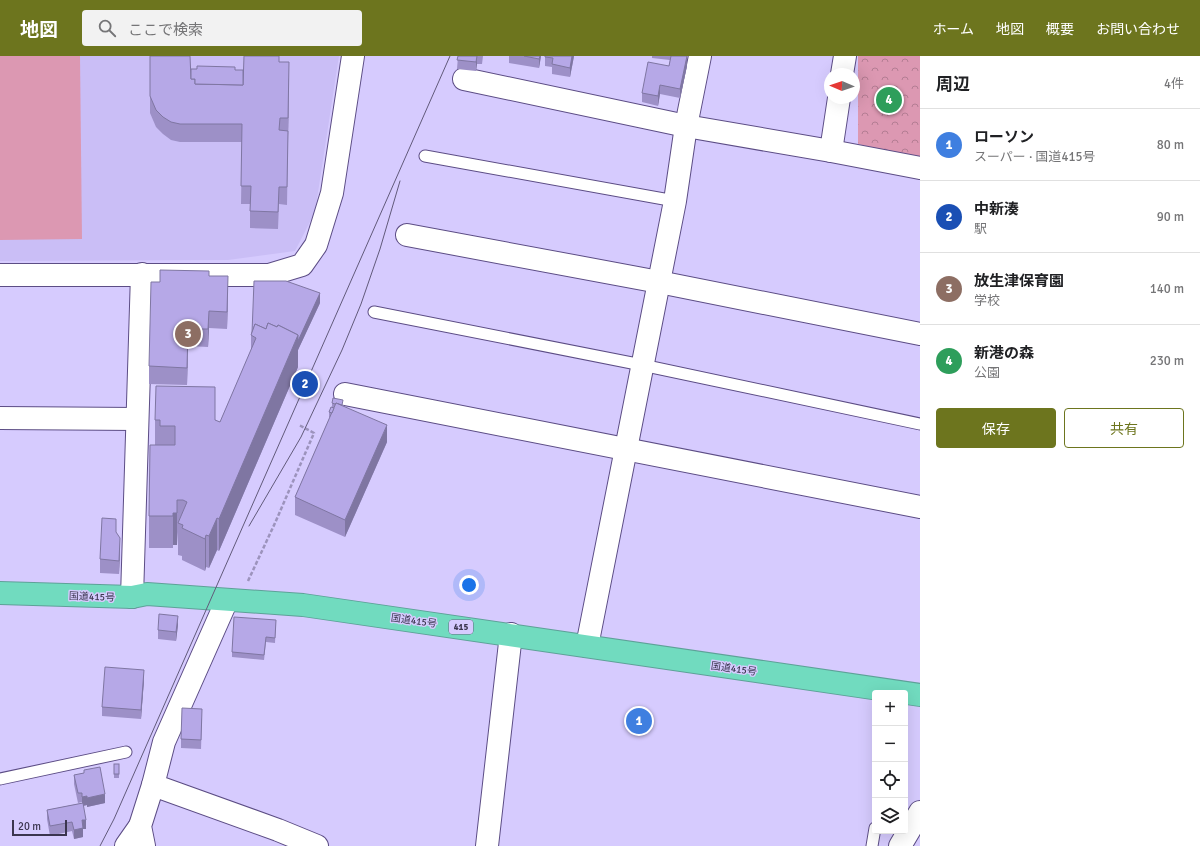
<!DOCTYPE html>
<html lang="ja">
<meta charset="utf-8">
<style>
body{margin:0;font-family:Signika,"Noto Sans JP",sans-serif;background:#f2f2f2;color:#202124}
.controls{position:absolute;right:12px;bottom:12px;display:grid;overflow:hidden;border-radius:4px;box-shadow:0 4px 16px #0002}
.controls button{width:36px;height:36px;display:grid;place-items:center;padding:0;border:0;border-bottom:1px solid #e0e0e0;background:#fff;color:#202124;font:20px sans-serif}
.compass{position:absolute;left:824px;top:12px;width:36px;height:36px;border-radius:50%;background:#fff;box-shadow:0 4px 16px #0002;rotate:272deg}
.scale{position:absolute;left:12px;bottom:10px;width:55px;box-sizing:border-box;padding-left:4px;border:2px solid #3b354f;border-top:0;font-size:11px;line-height:14px;white-space:nowrap;color:#3b354f;-webkit-text-stroke:3px #d6cbfe;paint-order:stroke}
.you{position:absolute;left:469px;top:529px;width:14px;height:14px;margin:-10px;border:3px solid #fff;border-radius:50%;background:#1a73e8;box-shadow:0 0 0 6px #1a73e833}
.badge{display:grid;place-items:center;width:26px;height:26px;border-radius:50%;background:#6d751e;color:#fff;font-size:13px;font-weight:700}
.pin{position:absolute;translate:-50% -50%;border:2px solid #fff;box-shadow:0 1px 4px #0006}
.list{margin:0;padding:0;list-style:none}
h2{display:flex;justify-content:space-between;align-items:center;height:52px;margin:0;padding:0 16px;font-size:17px}
h2 small{font-size:13px;font-weight:400;color:#757577}
.list li{display:grid;grid-template-columns:26px 1fr auto;gap:12px;align-items:center;box-sizing:border-box;height:72px;padding:0 16px;border-top:1px solid #e0e0e0}
.list b{display:block;font-size:15px;white-space:nowrap}
.list p{margin:0;font-size:13px;white-space:nowrap;color:#757577}
.list em{font-size:13px;font-style:normal;color:#757577}
.actions{display:flex;gap:8px;padding:12px 16px}
.actions a{flex:1;padding:9px 0;border:1px solid #6d751e;border-radius:4px;text-align:center;font-size:14px;color:#6d751e}
.actions .main{background:#6d751e;color:#fff}
.icon{flex:none;width:22px;height:22px;fill:none;stroke:currentColor;stroke-width:2;stroke-linecap:round;stroke-linejoin:round}
.map{position:relative;flex:none;width:920px;height:790px;overflow:hidden}
header{display:flex;align-items:center;gap:24px;box-sizing:border-box;height:56px;padding:0 20px;background:#6d751e;color:#fff}
header strong{font-size:19px}
nav{display:flex;gap:22px;margin-inline-start:auto;font-size:14px}
.search{width:280px;height:36px;background:#f2f2f2;display:flex;align-items:center;gap:10px;box-sizing:border-box;padding:0 14px;border-radius:4px;color:#757577;font-size:15px}
main{display:flex}
aside{flex:1;background:#fff}
.map>svg:first-child{display:block}
</style>
<header>
<strong>地図</strong>
<div class="search"><svg class="icon" aria-label="search" viewBox="0 0 24 24"><circle cx="10" cy="10" r="6"/><path d="M15 15l6 6"/></svg>ここで検索</div>
<nav><a>ホーム</a><a>地図</a><a>概要</a><a>お問い合わせ</a></nav>
</header>
<main>
<div class="map">
<svg width="920" height="790" viewBox="0 0 920 790">
<defs>
<pattern id="park-crowns" width="20" height="18" patternUnits="userSpaceOnUse"><rect width="20" height="18" fill="#dc98b2"/><path d="M2 6a3 3 0 1 1 6 0M12 15a3 3 0 1 1 6 0" fill="none" stroke="#b47d93"/></pattern>
</defs>
<rect width="100%" height="100%" fill="#d6cbfe"/>
<!-- built -->
<path fill="#cabef6" d="M 0,0 L 339,0 L 315,156 L 295,195 L 228,204 L 0,205 Z"/>
<!-- grass -->
<path fill="#dc98b2" d="M 0,0 L 80,0 L 82,183 L 0,184 Z"/>
<!-- park -->
<path fill="url(#park-crowns)" d="M 858,0 L 920,0 L 920,103 L 858,88 Z"/>
<g fill="none" stroke-linecap="round" stroke-linejoin="round">
<defs>
<g id="lane">
<path d="M 425,100 L 675,145"/>
<path d="M 374,256 L 642,309 L 920,368"/>
<path d="M 0,723 L 126,696"/>
<path d="M 872,790 L 875,772"/>
</g>
<g id="street">
<path d="M 842,18 L 845,0"/>
<path d="M 464,23 L 686,70 L 831,95 L 920,112"/>
<path d="M 831,95 L 839,42"/>
<path d="M 407,179 L 659,226 L 920,278"/>
<path d="M 0,219 L 269,219 L 302,209 L 316,189 L 332,137 L 353,0"/>
<path d="M 345,338 L 920,451"/>
<path d="M 0,362 L 137,363"/>
<path d="M 132,541 L 142,218"/>
<path d="M 587,590 L 675,145 L 686,70 L 700,0"/>
<path d="M 153,729 L 278,774 L 317,790"/>
<path d="M 126,790 L 140,770"/>
<path d="M 144,790 L 140,770 L 153,729 L 164,686 L 227,544"/>
<path d="M 487,790 L 511,578"/>
<path d="M 900,790 L 920,756"/>
</g>
<path id="highway" d="M 0,537 L 132,541 L 147,538 L 303,549 L 920,639"/>
</defs>
<!-- lane casing -->
<use href="#lane" stroke="#5c4d85" stroke-width="13"/>
<!-- street casing -->
<use href="#street" stroke="#5c4d85" stroke-width="24"/>
<!-- highway casing -->
<use href="#highway" stroke="#5ea198" stroke-width="24"/>
<!-- path -->
<path stroke="#9c93bc" stroke-width="2.5" stroke-dasharray="4 2" stroke-linecap="butt" d="M 248,525 L 275,467 L 314,377 L 299,369"/>
<!-- lane -->
<use href="#lane" stroke="#fff" stroke-width="11"/>
<!-- street -->
<use href="#street" stroke="#fff" stroke-width="22"/>
<!-- highway -->
<use href="#highway" stroke="#71dbbf" stroke-width="22"/>
<!-- tram -->
<g stroke="#615a7a" stroke-width="1">
<path d="M 249,470 L 301,381 L 342,294 L 361,248 L 380,193 L 400,125"/>
<path d="M 100,790 L 114,763 L 450,0"/>
</g>
</g>
<!-- wall -->
<g fill="#9d90c7">
<path d="M 150,0 L 191,23 L 235,14 L 243,14 L 280,6 L 289,24 L 287,149 L 279,148 L 278,173 L 250,172 L 250,148 L 241,148 L 242,86 L 180,86 L 171,84 L 163,78 L 156,71 L 150,57 Z"/>
<path d="M 458,0 L 483,0 L 482,8 L 477,8 L 476,15 L 457,13 Z"/>
<path d="M 509,0 L 541,0 L 539,12 L 509,7 Z"/>
<path d="M 545,0 L 574,0 L 570,21 L 552,18 L 552,11 L 545,10 Z"/>
<path d="M 652,0 L 685,0 L 687,10 L 680,42 L 660,38 L 658,50 L 642,46 L 642,37 L 669,10 L 670,4 L 652,2 Z"/>
<path d="M 209,220 L 228,238 L 227,273 L 209,272 L 208,291 L 188,290 L 187,329 L 149,328 L 149,310 L 160,226 Z"/>
<path d="M 320,247 L 298,294 L 298,311 L 219,495 L 217,494 L 209,512 L 206,511 L 205,515 L 182,504 L 182,500 L 178,499 L 178,476 L 177,489 L 173,489 L 173,492 L 149,492 L 149,460 L 155,389 L 155,364 L 215,364 L 220,366 L 251,294 L 251,279 Z"/>
<path d="M 332,347 L 343,349 L 387,386 L 345,481 L 295,459 L 295,441 L 330,361 L 329,361 L 329,356 L 332,351 Z"/>
<path d="M 116,477 L 120,495 L 119,518 L 100,517 L 100,503 Z"/>
<path d="M 276,564 L 275,587 L 266,586 L 264,604 L 232,601 L 232,596 Z"/>
<path d="M 178,569 L 176,585 L 158,583 L 158,574 Z"/>
<path d="M 144,624 L 141,663 L 102,660 L 102,651 Z"/>
<path d="M 202,662 L 201,693 L 181,692 L 181,683 Z"/>
<rect x="114" y="708" width="5" height="14"/>
<path d="M 84,714 L 105,747 L 87,751 L 87,749 L 83,750 L 86,773 L 83,773 L 83,781 L 74,783 L 72,775 L 50,780 L 47,763 L 47,754 L 82,747 L 82,746 L 78,747 L 74,728 L 74,719 L 84,717 Z"/>
</g>
<!-- shaded-wall -->
<g fill="#7f76a2">
<path d="M 477,0 L 477,8 L 476,15 L 476,6 Z"/>
<path d="M 540,0 L 541,0 L 539,12 L 539,3 Z"/>
<path d="M 572,0 L 574,0 L 570,21 L 570,12 Z"/>
<path d="M 687,0 L 687,10 L 680,42 L 680,33 Z"/>
<path d="M 289,6 L 289,24 L 288,80 L 288,62 Z"/>
<path d="M 660,29 L 660,38 L 658,50 L 658,40 Z"/>
<path d="M 228,220 L 228,238 L 227,273 L 227,256 Z"/>
<path d="M 320,237 L 320,247 L 298,294 L 298,311 L 219,495 L 219,463 L 298,279 Z"/>
<path d="M 209,255 L 209,272 L 208,291 L 208,273 Z"/>
<path d="M 188,273 L 188,290 L 187,329 L 187,312 Z"/>
<path d="M 387,369 L 387,386 L 345,481 L 345,464 Z"/>
<path d="M 177,444 L 177,489 L 173,489 L 173,492 L 173,457 Z"/>
<path d="M 217,462 L 217,494 L 209,512 L 209,480 Z"/>
<path d="M 206,479 L 206,511 L 205,515 L 205,483 Z"/>
<path d="M 120,482 L 120,495 L 119,518 L 119,505 Z"/>
<path d="M 178,560 L 178,569 L 176,585 L 176,576 Z"/>
<path d="M 144,614 L 144,624 L 141,663 L 141,654 Z"/>
<path d="M 105,738 L 105,747 L 87,751 L 87,742 Z"/>
<path d="M 87,740 L 87,749 L 82,750 L 82,741 Z"/>
<path d="M 82,764 L 86,764 L 86,773 L 83,773 L 83,781 L 74,783 L 74,774 Z"/>
</g>
<!-- building -->
<g fill="#b6a8e7" stroke="#7f76a2">
<path d="M 150,0 L 190,0 L 191,23 L 195,23 L 195,28 L 243,29 L 244,0 L 279,0 L 279,6 L 289,6 L 288,62 L 280,62 L 279,74 L 288,75 L 287,131 L 279,131 L 278,156 L 250,155 L 251,130 L 241,130 L 242,68 L 180,68 L 171,66 L 163,61 L 156,54 L 150,40 Z"/>
<path d="M 458,0 L 477,0 L 476,6 L 457,4 Z"/>
<path d="M 524,0 L 540,0 L 539,3 Z"/>
<path d="M 545,0 L 572,0 L 570,12 L 552,8 L 553,2 L 545,1 Z"/>
<path d="M 671,0 L 687,0 L 680,33 L 660,29 L 658,40 L 642,37 L 648,6 L 669,10 Z"/>
<path d="M 197,10 L 235,11 L 235,14 L 243,14 L 243,29 L 195,28 L 195,23 L 191,23 L 191,13 L 197,13 Z"/>
<path d="M 160,214 L 209,215 L 209,220 L 228,220 L 227,256 L 209,255 L 208,273 L 188,273 L 187,312 L 149,310 L 151,226 L 160,226 Z"/>
<path d="M 254,225 L 286,225 L 320,237 L 298,285 L 298,279 L 278,269 L 277,271 L 268,267 L 266,273 L 255,268 L 252,277 Z"/>
<path d="M 268,267 L 277,271 L 278,269 L 298,279 L 219,463 L 217,462 L 209,480 L 206,479 L 205,483 L 182,472 L 183,469 L 178,467 L 187,446 L 183,444 L 177,444 L 177,457 L 173,457 L 173,460 L 149,460 L 150,389 L 175,389 L 175,370 L 160,370 L 160,364 L 155,364 L 156,330 L 215,331 L 215,364 L 220,366 L 256,282 L 251,279 L 255,268 L 266,273 Z"/>
<path d="M 333,342 L 343,344 L 342,349 L 336,347 L 335,348 L 332,347 Z"/>
<path d="M 336,347 L 387,369 L 345,464 L 295,441 Z"/>
<path d="M 331,351 L 334,352 L 332,357 L 329,356 Z"/>
<path d="M 102,462 L 116,463 L 116,476 L 120,482 L 119,505 L 100,503 Z"/>
<path d="M 159,558 L 178,560 L 176,576 L 158,574 Z"/>
<path d="M 234,561 L 276,564 L 275,582 L 266,581 L 264,599 L 232,596 Z"/>
<path d="M 105,611 L 144,614 L 141,654 L 102,651 Z"/>
<path d="M 182,652 L 202,653 L 201,684 L 181,683 Z"/>
<rect x="114" y="708" width="5" height="10"/>
<path d="M 100,711 L 105,738 L 87,742 L 87,740 L 82,741 L 82,737 L 78,737 L 74,719 L 84,717 L 84,714 Z"/>
<path d="M 83,747 L 86,764 L 82,764 L 83,772 L 74,774 L 72,766 L 50,770 L 47,754 Z"/>
</g>
<g text-anchor="middle" stroke-width="3" stroke-linejoin="round" paint-order="stroke">
<!-- shield labels -->
<rect fill="#d6cbfe" stroke="#6a6284" stroke-width="1" x="449" y="564" width="24" height="14" rx="3"/>
<g font-size="9" font-weight="bold" fill="#3b354f">
<text x="461" y="574">415</text>
</g>
<!-- street labels -->
<g font-size="10" fill="#3b354f" stroke="#d6cbfe">
<text transform="translate(92 540) rotate(2)" y="4">国道415号</text>
<text transform="translate(414 564) rotate(8)" y="4">国道415号</text>
<text transform="translate(734 612) rotate(8)" y="4">国道415号</text>
</g>
</g>
</svg>
<div class="controls">
<button>+</button>
<button>−</button>
<button><svg class="icon" aria-label="locate" viewBox="0 0 24 24"><circle cx="12" cy="12" r="6"/><path d="M12 2v4M12 18v4M2 12h4M18 12h4"/></svg></button>
<button><svg class="icon" aria-label="layers" viewBox="0 0 24 24"><path d="M12 4l9 5-9 5-9-5zM3 14l9 5 9-5"/></svg></button>
</div>
<svg class="compass" viewBox="-18 -18 36 36"><path d="M0-13l5 13h-10z" fill="#e53935"/><path d="M0 13l5-13h-10z" fill="#757577"/></svg>
<div class="scale">20 m</div>
<div class="you"></div>
<div class="pin badge" style="left:639px;top:665px;background:#3f7fe0">1</div>
<div class="pin badge" style="left:305px;top:328px;background:#1a4fb4">2</div>
<div class="pin badge" style="left:188px;top:278px;background:#8d6e63">3</div>
<div class="pin badge" style="left:889px;top:44px;background:#2e9e5b">4</div>
</div>
<aside>
<h2>周辺<small>4件</small></h2>
<ul class="list">
<li><span class="badge" style="background:#3f7fe0">1</span><div><b>ローソン</b><p>スーパー · 国道415号</p></div><em>80 m</em></li>
<li><span class="badge" style="background:#1a4fb4">2</span><div><b>中新湊</b><p>駅</p></div><em>90 m</em></li>
<li><span class="badge" style="background:#8d6e63">3</span><div><b>放生津保育園</b><p>学校</p></div><em>140 m</em></li>
<li><span class="badge" style="background:#2e9e5b">4</span><div><b>新港の森</b><p>公園</p></div><em>230 m</em></li>
</ul>
<div class="actions"><a class="main">保存</a><a>共有</a></div>
</aside>
</main>
